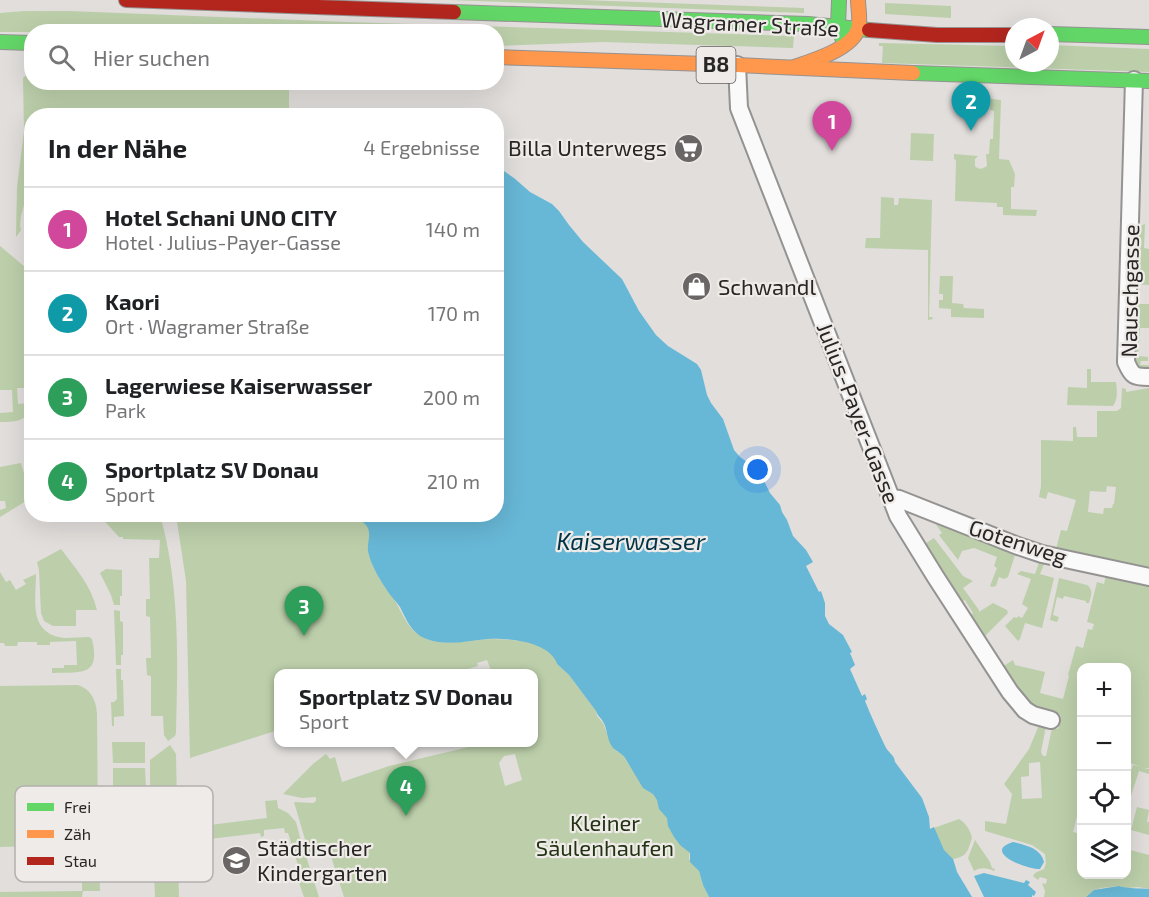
<!DOCTYPE html>
<html lang="de">
<meta charset="utf-8">
<style>
body{margin:0;font-family:"Exo 2",sans-serif;background:#f2f2f2;color:#202124}
.controls{position:absolute;right:18px;bottom:18px;display:grid;overflow:hidden;border-radius:12px;box-shadow:0 6px 24px #0002}
.controls button{width:54px;height:54px;display:grid;place-items:center;padding:0;border:0;border-bottom:2px solid #e0e0e0;background:#fff;color:#202124;font:30px sans-serif}
.compass{position:absolute;left:1005px;top:18px;width:54px;height:54px;border-radius:50%;background:#fff;box-shadow:0 6px 24px #0002;rotate:41deg}
.you{position:absolute;left:758px;top:470px;width:21px;height:21px;margin:-15px;border:4px solid #fff;border-radius:50%;background:#1a73e8;box-shadow:0 0 0 9px #1a73e833}
.badge{display:grid;place-items:center;width:39px;height:39px;border-radius:50%;background:#696665;color:#fff;font-size:20px;font-weight:700}
.pin{position:absolute;translate:-50% -50px;filter:drop-shadow(0 2px 3px #0008)}
.pin::after{content:'';position:absolute;top:32px;width:21px;height:18px;background:inherit;clip-path:polygon(0 0,100% 0,50% 100%)}
.popup{position:absolute;left:274px;top:669px;width:264px;height:78px;box-sizing:border-box;display:grid;place-content:center;border-radius:12px;background:#fff;filter:drop-shadow(0 2px 4px #0005);font-size:20px;white-space:nowrap;color:#757577}
.popup b{font-size:22px;color:#202124}
.popup::after{content:'';position:absolute;left:50%;top:100%;margin-left:-12px;border:12px solid transparent;border-top-color:#fff}
.list{margin:0;padding:0;list-style:none}
h2{display:flex;justify-content:space-between;align-items:center;height:78px;margin:0;padding:0 24px;font-size:26px}
h2 small{font-size:20px;font-weight:400;color:#757577}
.list li{display:grid;grid-template-columns:39px 1fr auto;gap:18px;align-items:center;box-sizing:border-box;height:84px;padding:0 24px;border-top:2px solid #e0e0e0}
.list b{display:block;font-size:22px;white-space:nowrap}
.list p{margin:0;font-size:20px;white-space:nowrap;color:#757577}
.list em{font-size:20px;font-style:normal;color:#757577}
.icon{flex:none;width:33px;height:33px;fill:none;stroke:currentColor;stroke-width:2;stroke-linecap:round;stroke-linejoin:round}
.map{position:relative;flex:none;width:1149px;height:897px;overflow:hidden}
.search{position:absolute;background:#fff;box-shadow:0 6px 24px #0002;left:24px;top:24px;width:480px;height:66px;display:flex;align-items:center;gap:15px;box-sizing:border-box;padding:0 21px;border-radius:24px;color:#757577;font-size:22px}
.panel{position:absolute;background:#fff;box-shadow:0 6px 24px #0002;left:24px;top:108px;width:480px;height:414px;border-radius:24px}
.map>svg:first-child{display:block}
</style>
<div class="map">
<svg width="1149" height="897" viewBox="0 0 1149 897">
<rect width="100%" height="100%" fill="#e1dedc"/>
<!-- green -->
<g fill="#bccfaa" fill-rule="evenodd">
<path d="M 449,0 L 581,0 L 804,8 L 804,13 Z"/>
<path d="M 885,3 L 951,6 L 951,18 L 885,14 Z"/>
<path d="M 25,11 L 70,11 L 347,22 L 794,36 L 793,48 L 603,42 L 497,46 L 496,32 L 0,32 L 0,13 Z"/>
<path d="M 879,43 L 1014,46 L 1014,63 L 1050,63 L 1050,45 L 1149,49 L 1149,72 L 882,63 L 883,46 L 879,46 Z"/>
<path d="M 31,71 L 32,82 L 289,83 L 289,115 L 241,116 L 225,113 L 206,116 L 32,116 L 31,178 L 21,216 L 20,225 L 21,230 L 16,237 L 17,187 L 24,131 L 23,78 Z"/>
<path d="M 991,99 L 1001,100 L 999,159 L 1009,160 L 1015,174 L 1014,187 L 1011,187 L 1011,209 L 1037,210 L 1036,216 L 1003,215 L 1003,207 L 997,207 L 997,203 L 955,201 L 956,160 L 954,159 L 954,154 L 978,156 L 975,159 L 975,166 C 979,170 982,169 987,166 L 986,154 L 989,154 L 990,139 L 993,139 L 994,111 L 990,110 Z"/>
<path d="M 911,133 L 934,134 L 933,161 L 910,160 Z"/>
<path d="M 881,197 L 894,198 L 894,205 L 898,205 L 899,198 L 932,200 L 929,317 L 932,317 L 933,319 L 928,320 L 928,250 L 865,248 L 866,238 L 880,238 Z"/>
<path d="M 1145,224 L 1144,248 L 1149,249 L 1149,285 L 1134,284 L 1135,228 Z"/>
<path d="M 0,246 L 31,272 L 31,388 L 17,388 L 18,404 L 31,403 L 31,412 C 22,422 13,422 0,422 L 0,413 L 13,412 L 12,390 L 0,390 Z"/>
<path d="M 940,276 L 953,276 L 952,303 L 963,304 L 964,308 L 984,309 L 984,318 L 951,317 L 951,309 L 939,308 L 939,300 L 943,300 L 943,294 L 939,294 Z"/>
<path d="M 1133,304 L 1149,304 L 1149,328 L 1140,328 L 1138,356 L 1148,357 L 1148,361 L 1141,361 L 1140,365 L 1148,365 L 1148,363 L 1149,368 L 1136,367 L 1132,359 Z"/>
<path d="M 1087,369 L 1091,369 L 1091,382 L 1116,382 C 1117,390 1118,400 1113,406 L 1067,405 L 1068,387 L 1087,388 Z"/>
<path d="M 1122,388 L 1126,389 L 1126,392 L 1149,388 L 1149,569 L 1056,549 L 1061,530 L 1067,531 L 1076,500 L 1048,492 L 1046,499 L 1039,497 L 1041,486 L 1041,440 L 1073,441 L 1073,427 L 1076,427 L 1077,437 L 1097,437 L 1097,411 L 1117,411 L 1121,408 ZM 1107,486 L 1116,487 L 1114,504 L 1113,504 L 1112,508 L 1104,508 L 1103,514 L 1088,512 L 1090,491 L 1106,492 Z"/>
<path d="M 21,463 L 31,498 L 0,517 L 0,510 L 6,508 L 5,501 L 0,501 L 0,467 Z"/>
<path d="M 351,514 L 353,516 L 374,520 C 372,529 368,543 369,551 C 370,567 383,584 392,596 C 401,609 406,628 421,636 C 443,649 469,639 493,639 C 513,640 550,640 557,664 L 569,675 L 596,711 L 597,716 L 603,723 L 612,746 L 616,751 L 622,754 L 635,774 L 642,774 L 690,845 L 689,859 L 699,871 L 703,885 L 709,897 L 344,897 L 328,847 L 309,853 L 294,802 L 313,803 L 316,801 L 316,797 L 302,798 L 283,794 L 314,763 L 326,754 L 330,759 L 335,757 L 342,782 L 389,766 L 477,745 L 477,743 L 534,742 L 534,674 L 492,673 L 487,660 L 477,663 L 478,666 L 454,673 L 278,674 L 278,730 L 190,758 L 186,581 L 176,515 ZM 515,754 L 522,780 L 505,786 L 499,763 L 504,756 Z"/>
<path d="M 99,515 L 160,515 C 180,585 178,661 176,733 L 175,736 L 168,741 L 164,735 L 163,716 L 151,716 L 151,676 L 147,675 L 146,658 L 151,658 L 150,617 L 146,616 L 146,599 L 150,599 L 149,558 L 159,558 L 160,540 L 123,539 L 123,537 L 119,537 Z"/>
<path d="M 932,519 L 1016,552 L 1008,577 L 1004,579 L 999,577 L 996,586 L 992,587 L 990,586 L 997,568 L 994,566 L 997,557 L 974,548 L 962,551 L 958,560 L 939,535 L 942,533 Z"/>
<path d="M 934,538 L 963,576 L 973,581 L 963,588 L 979,610 L 979,612 L 993,603 L 1007,610 L 1008,613 L 984,637 L 970,616 L 973,613 L 965,600 L 961,602 L 923,545 Z"/>
<path d="M 61,549 C 76,569 91,585 97,610 L 76,610 L 76,626 L 53,626 L 44,621 L 41,613 L 39,570 L 37,562 Z"/>
<path d="M 1040,560 L 1045,562 L 1040,574 L 1054,578 L 1042,628 L 1025,623 L 1020,639 L 1018,641 L 1005,626 L 1014,617 L 1017,618 L 1018,616 L 1022,618 L 1028,608 L 1022,604 L 1031,579 L 1017,574 L 1021,571 L 1035,574 Z"/>
<path d="M 106,569 L 122,570 L 122,596 L 120,596 L 120,605 L 114,605 L 111,595 L 100,573 Z"/>
<path d="M 0,572 L 6,582 L 10,580 L 16,590 L 26,584 L 23,580 L 36,574 C 36,601 28,634 65,638 C 73,638 81,637 89,637 L 92,639 C 101,677 81,672 52,673 L 52,668 L 64,668 L 64,665 L 77,665 L 76,641 L 50,642 L 50,645 L 37,645 L 37,642 L 18,642 L 17,646 L 5,646 L 4,643 L 0,643 Z"/>
<path d="M 1106,575 L 1149,584 L 1149,768 L 1144,768 L 1149,769 L 1149,774 L 1139,771 L 1131,796 L 1127,795 L 1127,792 L 1128,792 L 1130,788 L 1127,786 L 1127,777 L 1129,777 L 1133,765 L 1139,766 L 1127,762 L 1126,668 L 1082,668 L 1081,801 L 1073,832 L 1081,834 L 1082,874 L 1126,874 L 1127,852 L 1129,853 L 1130,850 L 1149,855 L 1149,889 L 1138,887 L 1128,888 L 1119,886 L 1101,888 L 1094,890 L 1086,897 L 1044,897 L 1045,891 L 1042,883 L 1046,884 L 1047,879 L 1040,877 L 1038,880 L 1033,876 L 1035,873 L 1044,869 L 1046,863 L 1045,854 L 1032,845 L 985,831 L 985,821 L 1006,824 L 1012,794 L 1004,784 L 1029,749 L 1039,725 L 1046,726 L 1041,752 L 1043,756 L 1046,756 L 1052,728 L 1058,729 L 1061,715 L 1037,709 L 1024,699 L 1002,667 L 1013,660 L 1015,665 L 1045,672 L 1040,693 L 1063,699 L 1069,676 L 1068,675 L 1076,646 L 1083,648 L 1088,629 L 1092,630 L 1094,624 L 1087,622 L 1097,582 L 1104,584 ZM 1040,762 L 1042,798 L 1022,799 L 1021,777 L 1029,776 L 1029,763 Z"/>
<path d="M 1059,578 L 1087,585 C 1094,590 1091,596 1089,603 L 1086,603 L 1086,601 L 1064,596 L 1063,599 L 1057,597 L 1053,615 L 1059,617 L 1057,622 L 1050,620 Z"/>
<path d="M 114,610 L 120,611 L 120,621 L 123,622 L 123,655 L 121,655 L 121,665 L 116,665 Z"/>
<path d="M 116,669 L 121,669 L 121,680 L 123,680 L 124,716 L 114,717 L 114,726 L 112,726 L 111,702 L 114,702 L 117,699 Z"/>
<path d="M 78,685 C 92,690 96,701 97,714 L 98,827 L 91,838 L 77,845 L 0,847 L 0,686 Z"/>
<path d="M 112,742 L 145,742 L 145,763 L 113,763 Z"/>
<path d="M 170,745 L 176,754 L 179,897 L 155,897 L 154,871 L 151,871 L 150,854 L 154,854 L 153,814 L 165,813 L 164,794 L 154,794 L 153,791 L 150,791 L 150,760 Z"/>
<path d="M 113,768 L 145,768 L 146,789 L 113,789 Z"/>
<path d="M 277,800 L 278,808 L 288,813 L 296,822 L 300,837 L 319,897 L 304,897 L 297,877 L 301,875 L 288,833 L 285,833 L 284,828 L 264,830 L 264,836 L 261,837 L 260,833 L 201,840 L 200,837 L 195,838 L 194,827 L 267,818 L 265,801 Z"/>
<path d="M 1137,807 L 1149,810 L 1147,822 L 1149,822 L 1149,835 L 1131,830 Z"/>
<path d="M 113,814 L 127,814 L 127,850 L 124,850 L 125,860 L 121,860 L 121,829 L 113,829 Z"/>
<path d="M 959,819 C 965,822 971,831 972,838 C 968,850 967,857 953,859 L 957,872 L 931,829 Z"/>
<path d="M 975,840 L 990,862 L 992,868 L 995,869 L 994,871 C 987,868 981,867 974,871 L 968,858 Z"/>
<path d="M 80,859 C 100,862 100,873 100,891 L 83,891 L 82,897 L 0,897 L 0,892 L 82,891 L 82,866 L 81,866 L 80,862 L 68,862 L 68,864 L 58,864 L 58,860 Z"/>
</g>
<!-- water -->
<g fill="#67b7d6">
<path d="M 498,167 L 514,178 L 530,192 L 552,204 L 559,211 L 569,225 L 583,242 L 622,279 L 639,311 L 656,335 L 668,346 L 697,364 L 701,370 L 707,395 L 711,403 L 723,419 L 734,450 L 740,457 L 750,464 L 760,473 L 770,493 L 780,505 L 782,512 L 787,520 L 793,536 L 806,550 L 813,562 L 806,566 L 819,592 L 821,591 L 825,603 L 825,616 L 829,624 L 843,635 L 852,652 L 850,653 L 855,665 L 850,669 L 862,696 L 865,694 L 867,699 L 865,701 C 871,716 878,731 885,746 C 888,753 894,754 895,762 L 922,798 L 929,817 L 930,829 L 934,827 L 944,850 L 953,859 L 957,872 L 972,897 L 709,897 L 703,885 L 699,871 L 690,862 L 690,853 L 680,845 L 674,837 L 668,826 L 667,818 L 659,809 L 657,800 L 653,794 L 643,788 L 625,758 C 622,753 617,752 613,748 C 606,739 608,728 602,720 C 600,717 597,715 596,711 L 569,675 L 557,664 C 550,641 508,638 488,639 C 467,641 444,647 424,638 C 411,632 406,619 400,607 C 397,603 394,599 391,596 C 382,583 371,567 368,551 C 367,543 371,536 368,528 C 363,520 358,519 351,515 L 496,514 L 496,170 Z"/>
<path d="M 1013,842 C 1025,845 1041,848 1044,862 L 1040,869 C 1028,870 981,852 1013,842 Z"/>
<path d="M 984,873 L 1024,883 L 1026,880 L 1030,882 L 1028,885 L 1036,892 L 1034,896 L 1032,895 L 1032,897 L 984,897 L 974,876 Z"/>
<path d="M 1119,886 C 1129,889 1139,888 1149,889 L 1149,897 L 1086,897 L 1094,890 Z"/>
</g>
<g fill="none" stroke-linecap="round" stroke-linejoin="round">
<defs>
<g id="street">
<path d="M 737,65 L 739,108 L 898,516 L 935,576 L 1010,692 L 1025,710 L 1033,715 L 1051,720"/>
<path d="M 1134,80 L 1126,362 C 1132,376 1134,377 1149,377"/>
<path d="M 891,498 L 899,499 L 1018,546 L 1042,554 L 1149,577"/>
</g>
<g id="fast">
<path d="M 839,0 L 838,27 L 844,43"/>
<path d="M 454,12 L 808,24 L 869,30"/>
<path d="M 1050,34 L 1149,37"/>
<path d="M 0,42 L 32,43"/>
<path d="M 913,73 L 1149,81"/>
</g>
<g id="slow">
<path d="M 496,57 L 737,65 L 913,73"/>
<path d="M 794,67 C 812,61 852,49 858,29 C 861,20 858,9 858,0"/>
</g>
<g id="jam">
<path d="M 126,0 L 454,12"/>
<path d="M 869,30 L 937,35 L 1014,35"/>
</g>
</defs>
<!-- street casing -->
<use href="#street" stroke="#959392" stroke-width="20"/>
<!-- fast casing -->
<use href="#fast" stroke="#959392" stroke-width="16"/>
<!-- slow casing -->
<use href="#slow" stroke="#959392" stroke-width="16"/>
<!-- jam casing -->
<use href="#jam" stroke="#959392" stroke-width="16"/>
<!-- street -->
<use href="#street" stroke="#fafafa" stroke-width="16"/>
<!-- fast -->
<use href="#fast" stroke="#63d668" stroke-width="14"/>
<!-- slow -->
<use href="#slow" stroke="#ff974d" stroke-width="14"/>
<!-- jam -->
<use href="#jam" stroke="#b3261e" stroke-width="14"/>
</g>
<!-- icons -->
<defs>
<symbol id="supermarket-disc" viewBox="-11 -11 22 22"><circle r="9.5" fill="#696665" stroke="#efebe8"/><path d="M-6-5.5h2.5l.6 2H6L4.5 2H-2.5L-4.4-4H-6ZM-1.5 3.2a1.3 1.3 0 1 0 .1 0ZM3 3.2a1.3 1.3 0 1 0 .1 0Z" fill="#fff"/></symbol>
<symbol id="shop-disc" viewBox="-11 -11 22 22"><circle r="9.5" fill="#696665" stroke="#efebe8"/><path d="M-5-2.5h2.3a2.7 3.5 0 0 1 5.4 0H5L5.5 6h-11ZM-1.5-2.5h3a1.5 2.3 0 0 0-3 0Z" fill="#fff"/></symbol>
<symbol id="school-disc" viewBox="-11 -11 22 22"><circle r="9.5" fill="#696665" stroke="#efebe8"/><path d="M0-5L7-2L0 1L-7-2ZM-4 1L0 2.5L4 1V4Q0 6-4 4Z" fill="#fff"/></symbol>
</defs>
<g fill-rule="evenodd">
<use href="#supermarket-disc" x="672" y="132" width="33" height="33"/>
<use href="#shop-disc" x="680" y="270" width="33" height="33"/>
<use href="#school-disc" x="220" y="844" width="33" height="33"/>
</g>
<g text-anchor="middle" stroke-width="4.5" stroke-linejoin="round" paint-order="stroke">
<!-- shield labels -->
<rect fill="#efebe8" stroke="#646160" stroke-width="1.5" x="696.5" y="47" width="39" height="36" rx="4.5"/>
<g font-size="21" font-weight="bold" fill="#282625">
<text x="716" y="72">B8</text>
</g>
<!-- street labels -->
<g font-size="22" fill="#282625" stroke="#efebe8">
<text transform="translate(750 24) rotate(3)" y="8">Wagramer Straße</text>
<text transform="translate(1130 291) rotate(-89)" y="8">Nauschgasse</text>
<text transform="translate(858 413) rotate(69)" y="8">Julius-Payer-Gasse</text>
<text transform="translate(1018 542) rotate(18)" y="8">Gotenweg</text>
</g>
<!-- poi labels -->
<g font-size="22" fill="#282625" stroke="#efebe8" text-anchor="start">
<text x="667" y="156" text-anchor="end">Billa Unterwegs</text>
<text x="718" y="295">Schwandl</text>
<text x="257" y="856">Städtischer<tspan x="257" dy="25">Kindergarten</tspan></text>
</g>
<!-- park labels -->
<g font-size="22" fill="#223413" stroke="#efebe8">
<text x="605" y="831">Kleiner<tspan x="605" dy="25">Säulenhaufen</tspan></text>
</g>
<!-- water labels -->
<g font-size="24" font-style="italic" fill="#013447" stroke="#efebe8">
<text x="631" y="550">Kaiserwasser</text>
</g>
</g>
<!-- legend -->
<rect x="15" y="786" width="198" height="96" rx="9" fill="#efebe8" stroke="#b3b0ae" stroke-width="1.5"/>
<rect x="27" y="803" width="27" height="8" fill="#63d668"/>
<rect x="27" y="830" width="27" height="8" fill="#ff974d"/>
<rect x="27" y="857" width="27" height="8" fill="#b3261e"/>
<g font-size="16" fill="#282625">
<text x="64" y="813">Frei</text>
<text x="64" y="840">Zäh</text>
<text x="64" y="867">Stau</text>
</g>
</svg>
<div class="controls">
<button>+</button>
<button>−</button>
<button><svg class="icon" aria-label="locate" viewBox="0 0 24 24"><circle cx="12" cy="12" r="6"/><path d="M12 2v4M12 18v4M2 12h4M18 12h4"/></svg></button>
<button><svg class="icon" aria-label="layers" viewBox="0 0 24 24"><path d="M12 4l9 5-9 5-9-5zM3 14l9 5 9-5"/></svg></button>
</div>
<svg class="compass" viewBox="-18 -18 36 36"><path d="M0-13l5 13h-10z" fill="#e53935"/><path d="M0 13l5-13h-10z" fill="#757577"/></svg>
<div class="you"></div>
<div class="pin badge" style="left:832px;top:151px;background:#d1479c">1</div>
<div class="pin badge" style="left:971px;top:131px;background:#0f9aa8">2</div>
<div class="pin badge" style="left:304px;top:636px;background:#2e9e5b">3</div>
<div class="pin badge" style="left:406px;top:816px;background:#2e9e5b">4</div>
<div class="popup"><b>Sportplatz SV Donau</b>Sport</div>
<div class="search"><svg class="icon" aria-label="search" viewBox="0 0 24 24"><circle cx="10" cy="10" r="6"/><path d="M15 15l6 6"/></svg>Hier suchen</div>
<section class="panel">
<h2>In der Nähe<small>4 Ergebnisse</small></h2>
<ul class="list">
<li><span class="badge" style="background:#d1479c">1</span><div><b>Hotel Schani UNO CITY</b><p>Hotel · Julius-Payer-Gasse</p></div><em>140 m</em></li>
<li><span class="badge" style="background:#0f9aa8">2</span><div><b>Kaori</b><p>Ort · Wagramer Straße</p></div><em>170 m</em></li>
<li><span class="badge" style="background:#2e9e5b">3</span><div><b>Lagerwiese Kaiserwasser</b><p>Park</p></div><em>200 m</em></li>
<li><span class="badge" style="background:#2e9e5b">4</span><div><b>Sportplatz SV Donau</b><p>Sport</p></div><em>210 m</em></li>
</ul>
</section>
</div>
